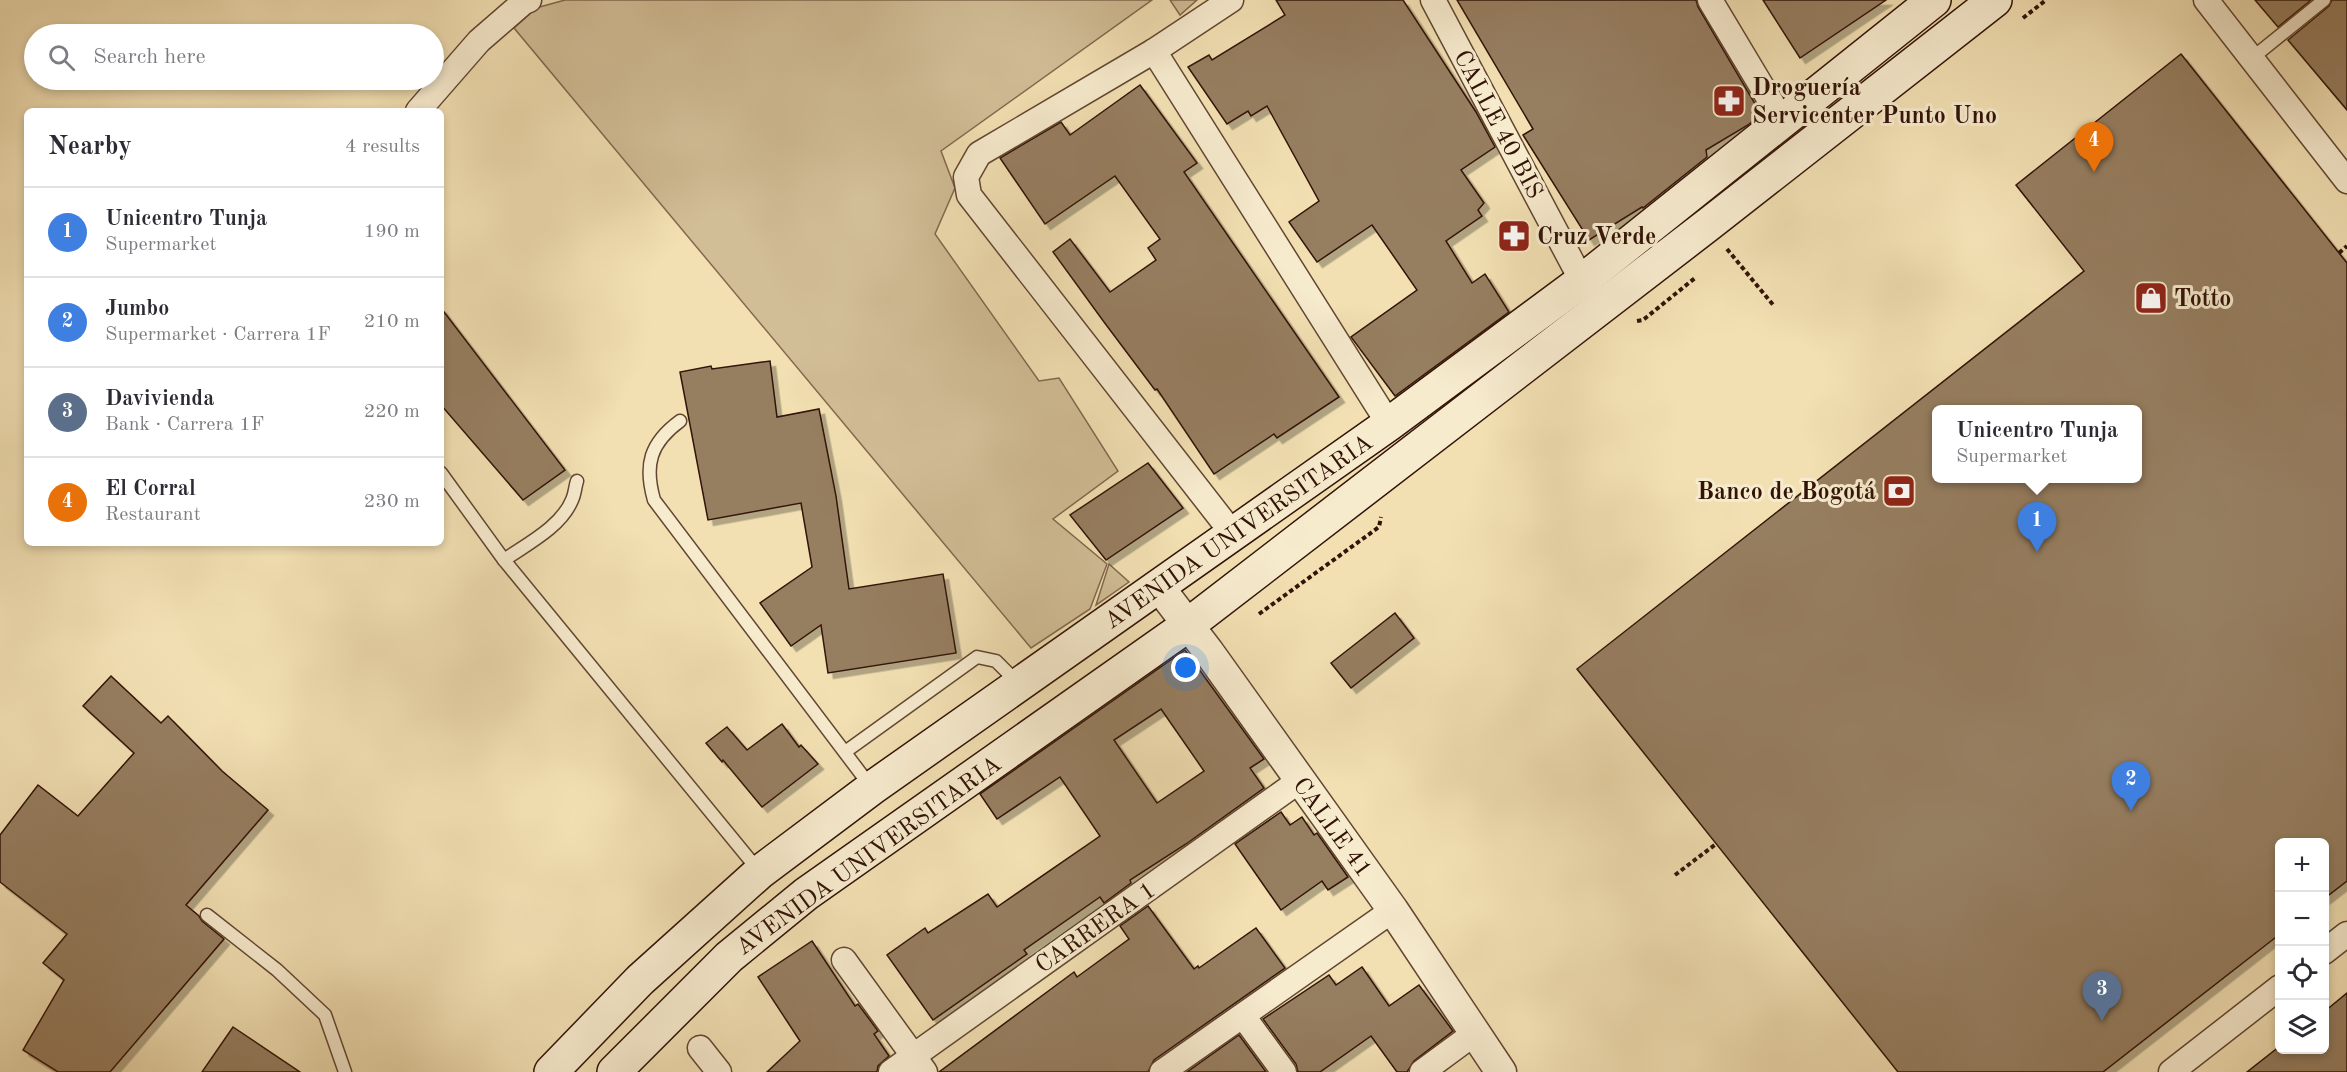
<!DOCTYPE html>
<meta charset="utf-8">
<style>
body{margin:0;font-family:"Old Standard TT",serif;background:#f2f2f3;color:#2b2b33}
.controls{position:absolute;right:18px;bottom:18px;display:grid;overflow:hidden;border-radius:9px;box-shadow:0 3px 9px #0003}
.controls button{width:54px;height:54px;display:grid;place-items:center;padding:0;border:0;border-bottom:2px solid #e1e1e2;background:#fff;color:#2b2b33;font:30px sans-serif}
.you{position:absolute;left:1186px;top:668px;width:21px;height:21px;margin:-15px;border:4px solid #fff;border-radius:50%;background:#1a73e8;box-shadow:0 0 0 9px #1a73e833}
.badge{display:grid;place-items:center;width:39px;height:39px;border-radius:50%;background:#8f2418;color:#fff;font-size:20px;font-weight:700}
.pin{position:absolute;translate:-50% -50px;filter:drop-shadow(0 2px 3px #0008)}
.pin::after{content:'';position:absolute;top:32px;width:21px;height:18px;background:inherit;clip-path:polygon(0 0,100% 0,50% 100%)}
.popup{position:absolute;left:1932px;top:405px;width:210px;height:78px;box-sizing:border-box;display:grid;place-content:center;border-radius:9px;background:#fff;filter:drop-shadow(0 2px 4px #0005);font-size:20px;white-space:nowrap;color:#7c7c81}
.popup b{font-size:22px;color:#2b2b33}
.popup::after{content:'';position:absolute;left:50%;top:100%;margin-left:-12px;border:12px solid transparent;border-top-color:#fff}
.list{margin:0;padding:0;list-style:none}
h2{display:flex;justify-content:space-between;align-items:center;height:78px;margin:0;padding:0 24px;font-size:26px}
h2 small{font-size:20px;font-weight:400;color:#7c7c81}
.list li{display:grid;grid-template-columns:39px 1fr auto;gap:18px;align-items:center;box-sizing:border-box;height:90px;padding:0 24px;border-top:2px solid #e1e1e2}
.list b{display:block;font-size:22px;white-space:nowrap}
.list p{margin:0;font-size:20px;white-space:nowrap;color:#7c7c81}
.list em{font-size:20px;font-style:normal;color:#7c7c81}
.icon{flex:none;width:33px;height:33px;fill:none;stroke:currentColor;stroke-width:2;stroke-linecap:round;stroke-linejoin:round}
.map{position:relative;flex:none;width:2347px;height:1072px;overflow:hidden}
.search{position:absolute;background:#fff;box-shadow:0 3px 9px #0003;left:24px;top:24px;width:420px;height:66px;display:flex;align-items:center;gap:15px;box-sizing:border-box;padding:0 21px;border-radius:33px;color:#7c7c81;font-size:22px}
.panel{position:absolute;background:#fff;box-shadow:0 3px 9px #0003;left:24px;top:108px;width:420px;height:438px;border-radius:9px}
.map>svg:first-child{display:block}
</style>
<div class="map">
<svg width="2347" height="1072" viewBox="0 0 2347 1072">
<defs>
<filter id="shadow"><feDropShadow dx="5.5" dy="5.5" stdDeviation="0" flood-color="#0004"/></filter>
</defs>
<rect width="100%" height="100%" fill="#f2e0b3"/>
<filter id="stains"><feTurbulence type="fractalNoise" baseFrequency=".00333" numOctaves="4"/><feColorMatrix values="0 0 0 0 .2 0 0 0 0 .09 0 0 0 0 .02 0 0 0 .5 -.17"/></filter>
<radialGradient id="worn" r=".72"><stop offset=".6" stop-color="#630" stop-opacity="0"/><stop offset="1" stop-color="#630" stop-opacity=".3"/></radialGradient>
<!-- green -->
<g fill="#d1bd96" stroke="#82684e" stroke-width="1.5">
<path d="M 565,0 L 1152,0 L 941,151 L 955,188 L 935,234 L 1039,381 L 1059,378 L 1118,471 L 1053,519 L 1107,564 L 1090,609 L 1031,648 L 514,28 L 536,8 Z"/>
<path d="M 1170,0 L 1197,0 L 1180,15 Z"/>
<path d="M 1109,564 L 1129,582 L 1096,605 Z"/>
</g>
<!-- building -->
<g fill="#967e60" stroke="#321307" stroke-width="1.5" fill-rule="evenodd" filter="url(#shadow)">
<path d="M 1276,0 L 1403,0 L 1476,112 L 1495,147 L 1461,170 L 1484,203 L 1478,210 L 1482,216 L 1446,241 L 1472,283 L 1485,274 L 1509,312 L 1395,396 L 1351,337 L 1417,290 L 1372,225 L 1317,262 L 1289,222 L 1319,201 L 1267,106 L 1251,116 L 1248,111 L 1227,124 L 1188,67 L 1209,55 L 1212,60 L 1285,15 Z"/>
<path d="M 1457,0 L 1696,0 L 1698,7 L 1761,114 L 1748,125 L 1706,150 L 1707,157 L 1643,208 L 1642,207 L 1589,240 L 1523,135 L 1533,129 Z"/>
<path d="M 1763,0 L 1886,0 L 1800,58 Z"/>
<path d="M 2255,0 L 2311,0 L 2278,27 Z"/>
<path d="M 2332,0 L 2347,0 L 2347,110 L 2288,40 L 2329,6 Z"/>
<path d="M 2181,54 L 2347,263 L 2347,881 L 2325,898 L 2325,843 L 2280,843 L 2280,934 L 2103,1072 L 1898,1072 L 1577,669 L 2084,271 L 2016,185 ZM 1936,410 L 2138,410 L 2138,478 L 1936,478 Z"/>
<path d="M 1140,85 L 1197,163 L 1184,172 L 1339,397 L 1277,438 L 1274,434 L 1214,474 L 1157,389 L 1155,390 L 1104,322 L 1053,252 L 1070,239 L 1110,292 L 1156,260 L 1148,248 L 1160,239 L 1115,176 L 1045,224 L 1000,158 L 1061,122 L 1070,135 Z"/>
<path d="M 441,308 L 565,470 L 523,500 L 441,405 Z"/>
<path d="M 770,361 L 777,417 L 819,409 L 836,496 L 849,589 L 943,574 L 956,653 L 828,673 L 821,625 L 791,646 L 760,603 L 812,567 L 801,503 L 708,520 L 680,372 L 711,366 L 712,369 Z"/>
<path d="M 1148,463 L 1183,508 L 1106,560 L 1070,515 Z"/>
<path d="M 1395,613 L 1414,638 L 1351,688 L 1331,663 Z"/>
<path d="M 1185,650 L 1264,759 L 1250,768 L 1264,788 L 1186,844 L 1130,880 L 1131,883 L 1104,903 L 1100,897 L 1024,950 L 1027,954 L 933,1020 L 887,955 L 925,928 L 928,933 L 988,894 L 997,907 L 1100,836 L 1060,777 L 997,819 L 980,794 ZM 1161,709 L 1204,771 L 1157,803 L 1114,740 Z"/>
<path d="M 111,676 L 161,723 L 168,716 L 222,771 L 268,810 L 186,905 L 199,916 L 202,921 L 224,939 L 110,1072 L 58,1072 L 23,1050 L 64,980 L 43,963 L 67,934 L 0,882 L 0,835 L 38,785 L 78,816 L 134,753 L 83,706 Z"/>
<path d="M 782,724 L 799,747 L 801,745 L 818,764 L 762,807 L 723,760 L 722,762 L 706,743 L 727,727 L 747,750 Z"/>
<path d="M 1281,812 L 1290,825 L 1302,817 L 1314,835 L 1317,833 L 1348,877 L 1328,890 L 1322,881 L 1281,910 L 1235,844 Z"/>
<path d="M 1148,906 L 1194,969 L 1198,966 L 1199,968 L 1256,928 L 1285,968 L 1154,1060 L 1148,1072 L 939,1072 L 1074,972 L 1077,977 L 1129,939 L 1120,926 Z"/>
<path d="M 812,941 L 855,1006 L 858,1004 L 878,1031 L 874,1034 L 889,1056 L 878,1066 L 877,1072 L 767,1072 L 800,1041 L 758,977 Z"/>
<path d="M 1362,967 L 1389,1006 L 1419,985 L 1453,1031 L 1414,1061 L 1407,1072 L 1397,1072 L 1371,1036 L 1320,1072 L 1298,1072 L 1296,1064 L 1263,1019 L 1329,975 L 1336,985 Z"/>
<path d="M 2347,993 L 2347,1072 L 2247,1072 L 2280,1046 L 2280,1050 L 2325,1050 L 2325,1011 Z"/>
<path d="M 233,1027 L 300,1072 L 202,1072 Z"/>
<path d="M 1239,1035 L 1266,1072 L 1187,1072 Z"/>
</g>
<g fill="none" stroke-linecap="round" stroke-linejoin="round">
<defs>
<g id="service">
<path d="M 2251,59 L 2324,0"/>
<path d="M 680,421 C 650,443 644,465 654,500 L 871,787"/>
<path d="M 441,473 L 504,560 L 759,871"/>
<path d="M 504,560 C 527,544 561,527 572,500 C 575,494 575,487 577,481"/>
<path d="M 845,752 L 977,657 L 996,661 L 1019,684"/>
<path d="M 207,915 L 277,970 L 325,1015 L 345,1072"/>
</g>
<g id="minor">
<path d="M 1231,0 L 1154,51 L 979,154 L 966,177 L 969,195 L 1233,534"/>
<path d="M 1433,0 L 1582,281"/>
<path d="M 1710,0 L 1783,122"/>
<path d="M 2206,0 L 2347,181"/>
<path d="M 1154,51 L 1389,424"/>
<path d="M 418,111 L 479,41 L 524,2 L 529,0"/>
<path d="M 2324,952 L 2347,934"/>
<path d="M 844,960 L 925,1072"/>
<path d="M 1243,1016 L 1284,1072"/>
<path d="M 700,1048 L 719,1072"/>
<path d="M 891,1072 L 1299,781"/>
<path d="M 1162,1072 L 1393,910"/>
<path d="M 1422,1072 L 1475,1033"/>
<path d="M 2171,1072 L 2280,987"/>
</g>
<path id="tertiary" d="M 1159,587 L 1208,651 L 1393,910 L 1501,1072"/>
<g id="secondary">
<path d="M 551,1072 L 640,980 L 760,872 L 872,788 L 1389,424 L 1582,281 L 1934,0"/>
<path d="M 614,1072 L 729,957 L 806,894 L 1188,625 L 1709,224 L 1995,0"/>
</g>
</defs>
<!-- service casing -->
<use href="#service" stroke="#624632" stroke-width="15"/>
<!-- minor casing -->
<use href="#minor" stroke="#624632" stroke-width="27"/>
<!-- tertiary casing -->
<use href="#tertiary" stroke="#624632" stroke-width="33"/>
<!-- secondary casing -->
<use href="#secondary" stroke="#321307" stroke-width="36"/>
<!-- path -->
<g stroke="#321307" stroke-width="4" stroke-dasharray="4.5 3" stroke-linecap="butt">
<path d="M 2023,18 L 2046,0"/>
<path d="M 1727,249 L 1774,306"/>
<path d="M 2339,253 L 2347,246"/>
<path d="M 1637,321 L 1643,320 L 1695,278"/>
<path d="M 1259,614 L 1379,527 L 1381,517"/>
<path d="M 1675,875 L 1716,844"/>
</g>
<!-- service -->
<use href="#service" stroke="#f7ebce" stroke-width="12"/>
<!-- minor -->
<use href="#minor" stroke="#f7ebce" stroke-width="24"/>
<!-- tertiary -->
<use href="#tertiary" stroke="#f7ebce" stroke-width="30"/>
<!-- secondary -->
<use href="#secondary" stroke="#f7ebce" stroke-width="33"/>
</g>
<!-- icons -->
<defs>
<symbol id="pharmacy-square" viewBox="-11 -11 22 22"><rect x="-9" y="-9" width="18" height="18" rx="4" fill="#8f2418" stroke="#f7ebce"/><path d="M-2-6h4v4h4v4h-4v4h-4v-4h-4v-4h4Z" fill="#fff"/></symbol>
<symbol id="shop-square" viewBox="-11 -11 22 22"><rect x="-9" y="-9" width="18" height="18" rx="4" fill="#8f2418" stroke="#f7ebce"/><path d="M-5-2.5h2.3a2.7 3.5 0 0 1 5.4 0H5L5.5 6h-11ZM-1.5-2.5h3a1.5 2.3 0 0 0-3 0Z" fill="#fff"/></symbol>
<symbol id="bank-square" viewBox="-11 -11 22 22"><rect x="-9" y="-9" width="18" height="18" rx="4" fill="#8f2418" stroke="#f7ebce"/><path d="M-6-4H6V4H-6ZM0-2.3a2.3 2.3 0 1 0 0 4.6a2.3 2.3 0 1 0 0-4.6Z" fill="#fff"/></symbol>
</defs>
<g fill-rule="evenodd">
<use href="#pharmacy-square" x="1710" y="82" width="38" height="38"/>
<use href="#pharmacy-square" x="1495" y="217" width="38" height="38"/>
<use href="#shop-square" x="2132" y="279" width="38" height="38"/>
<use href="#bank-square" x="1880" y="472" width="38" height="38"/>
</g>
<g text-anchor="middle" stroke-width="6" stroke-linejoin="round" paint-order="stroke">
<!-- poi labels -->
<g font-size="24" font-weight="bold" fill="#321307" stroke="#f7ebce" text-anchor="start">
<text x="1752" y="95">Droguería<tspan x="1752" dy="28">Servicenter Punto Uno</tspan></text>
<text x="1537" y="244">Cruz Verde</text>
<text x="2174" y="306">Totto</text>
<text x="1876" y="499" text-anchor="end">Banco de Bogotá</text>
</g>
<!-- street labels -->
<g font-size="24" fill="#321307" stroke="#f7ebce">
<text transform="translate(1499 124) rotate(62)" y="8">CALLE 40 BIS</text>
<text transform="translate(1238 531) rotate(-35)" y="8">AVENIDA UNIVERSITARIA</text>
<text transform="translate(1333 827) rotate(54)" y="8">CALLE 41</text>
<text transform="translate(868 855) rotate(-36)" y="8">AVENIDA UNIVERSITARIA</text>
<text transform="translate(1095 927) rotate(-35)" y="8">CARRERA 1</text>
</g>
</g>
<rect width="100%" height="100%" filter="url(#stains)"/>
<rect width="100%" height="100%" fill="url(#worn)"/>
</svg>
<div class="controls">
<button>+</button>
<button>−</button>
<button><svg class="icon" aria-label="locate" viewBox="0 0 24 24"><circle cx="12" cy="12" r="6"/><path d="M12 2v4M12 18v4M2 12h4M18 12h4"/></svg></button>
<button><svg class="icon" aria-label="layers" viewBox="0 0 24 24"><path d="M12 4l9 5-9 5-9-5zM3 14l9 5 9-5"/></svg></button>
</div>
<div class="you"></div>
<div class="pin badge" style="left:2037px;top:552px;background:#3f7fe0">1</div>
<div class="popup"><b>Unicentro Tunja</b>Supermarket</div>
<div class="pin badge" style="left:2131px;top:811px;background:#3f7fe0">2</div>
<div class="pin badge" style="left:2102px;top:1021px;background:#5c6f8a">3</div>
<div class="pin badge" style="left:2094px;top:172px;background:#e8710a">4</div>
<div class="search"><svg class="icon" aria-label="search" viewBox="0 0 24 24"><circle cx="10" cy="10" r="6"/><path d="M15 15l6 6"/></svg>Search here</div>
<section class="panel">
<h2>Nearby<small>4 results</small></h2>
<ul class="list">
<li><span class="badge" style="background:#3f7fe0">1</span><div><b>Unicentro Tunja</b><p>Supermarket</p></div><em>190 m</em></li>
<li><span class="badge" style="background:#3f7fe0">2</span><div><b>Jumbo</b><p>Supermarket · Carrera 1F</p></div><em>210 m</em></li>
<li><span class="badge" style="background:#5c6f8a">3</span><div><b>Davivienda</b><p>Bank · Carrera 1F</p></div><em>220 m</em></li>
<li><span class="badge" style="background:#e8710a">4</span><div><b>El Corral</b><p>Restaurant</p></div><em>230 m</em></li>
</ul>
</section>
</div>
